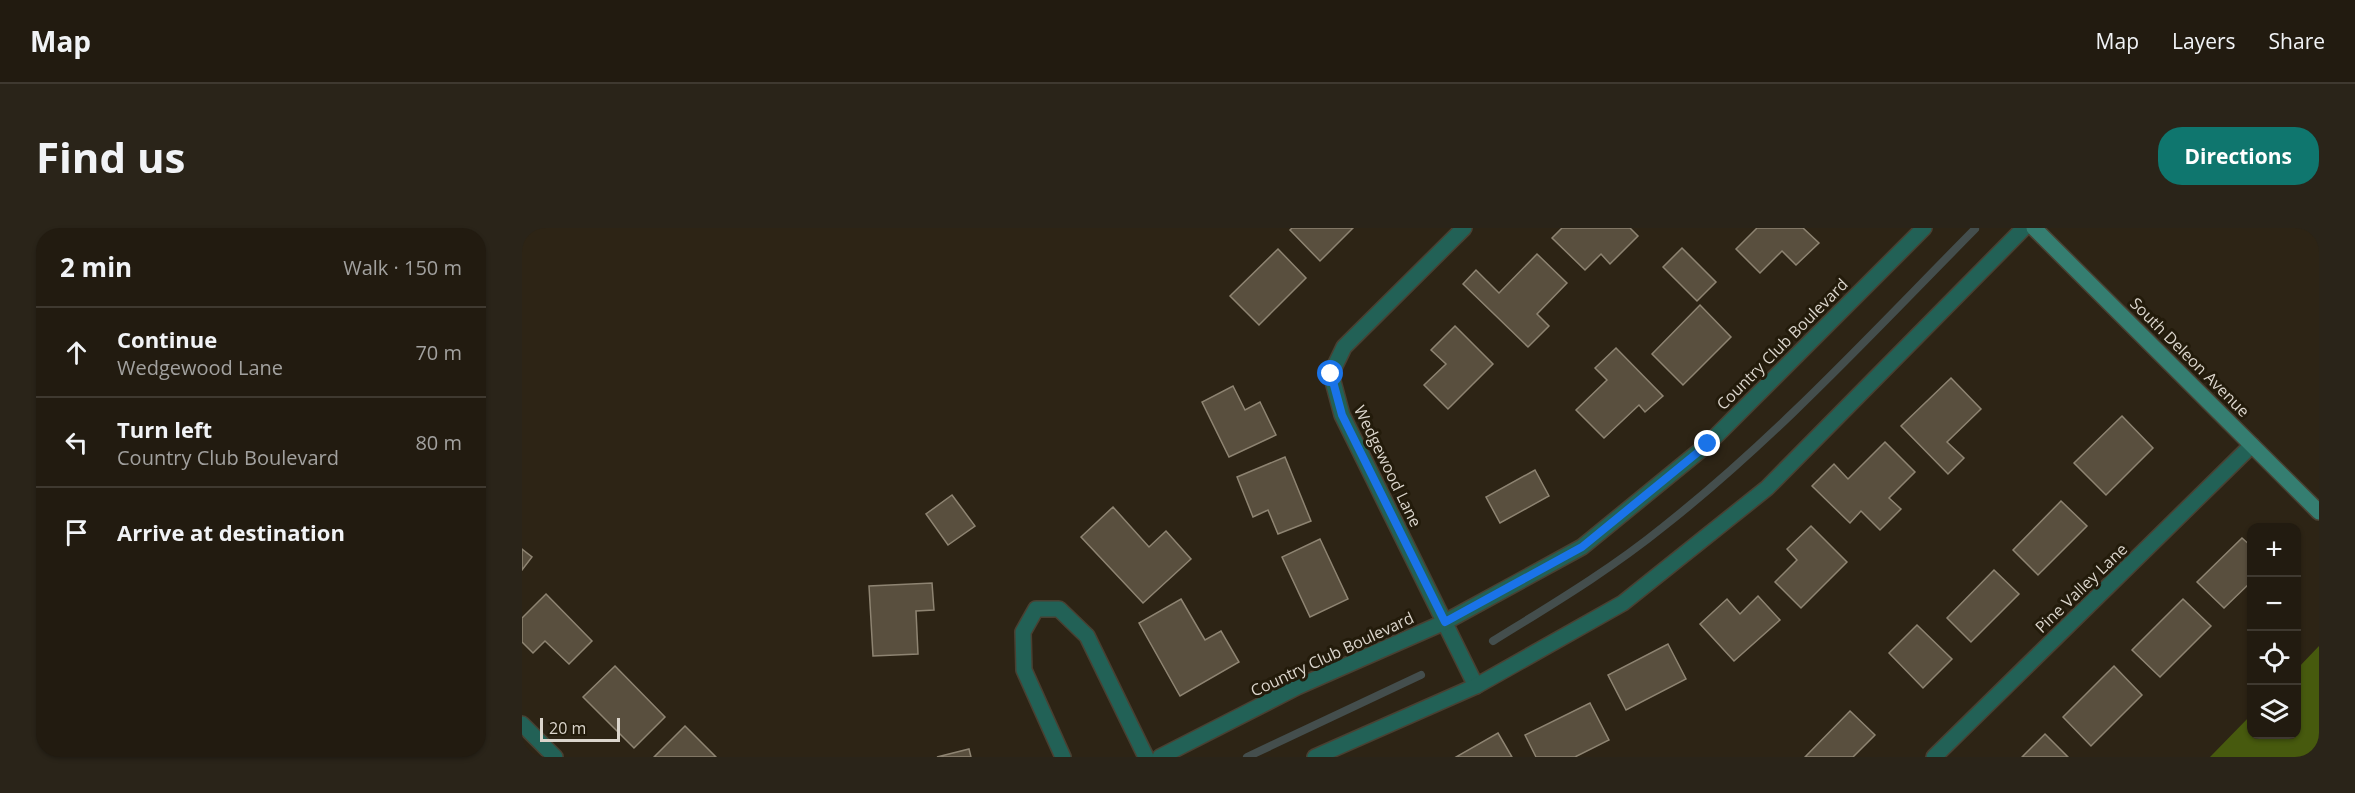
<!DOCTYPE html>
<meta charset="utf-8">
<style>
body{margin:0;font-family:"Open Sans",sans-serif;background:#2a2419;color:#f1f3f6}
.controls{position:absolute;right:18px;bottom:18px;display:grid;overflow:hidden;border-radius:12px;box-shadow:0 2px 4px #0004}
.controls button{width:54px;height:54px;display:grid;place-items:center;padding:0;border:0;border-bottom:2px solid #3f3930;background:#221b10;color:#f1f3f6;font:30px sans-serif}
.scale{position:absolute;left:18px;bottom:15px;width:80px;box-sizing:border-box;padding-left:6px;border:3px solid #dbd5cc;border-top:0;font-size:16px;line-height:21px;white-space:nowrap;color:#dbd5cc;-webkit-text-stroke:4px #231b0b;paint-order:stroke}
.stop{position:absolute;width:18px;height:18px;margin:-14px;border:4px solid #1a73e8;border-radius:50%;background:#fff}
.stop.end{background:#1a73e8;border-color:#fff;box-shadow:0 2px 6px #0008}
.list{margin:0;padding:0;list-style:none}
h2{display:flex;justify-content:space-between;align-items:center;height:78px;margin:0;padding:0 24px;font-size:26px}
h2 small{font-size:20px;font-weight:400;color:#a2a19f}
.list li{display:grid;grid-template-columns:39px 1fr auto;gap:18px;align-items:center;box-sizing:border-box;height:90px;padding:0 24px;border-top:2px solid #3f3930}
.list b{display:block;font-size:22px;white-space:nowrap}
.list p{margin:0;font-size:20px;white-space:nowrap;color:#a2a19f}
.list em{font-size:20px;font-style:normal;color:#a2a19f}
.icon{flex:none;width:33px;height:33px;fill:none;stroke:currentColor;stroke-width:2;stroke-linecap:round;stroke-linejoin:round}
.map{position:relative;flex:none;width:1797px;height:529px;overflow:hidden;border-radius:24px}
header{display:flex;align-items:center;gap:36px;box-sizing:border-box;height:84px;padding:0 30px;background:#221b10;border-bottom:2px solid #3f3930}
header strong{font-size:28px}
nav{display:flex;gap:33px;margin-inline-start:auto;font-size:21px}
.intro{display:flex;align-items:center;justify-content:space-between;box-sizing:border-box;height:144px;padding:0 36px}
h1{margin:0;font-size:42px}
.button{padding:15px 27px;border-radius:24px;background:#0f766e;color:#fff;font-size:21px;font-weight:700}
main{display:flex;gap:36px;padding:0 36px}
aside{flex:1;background:#221b10;border-radius:24px;box-shadow:0 2px 4px #0004}
.map>svg:first-child{display:block}
</style>
<header>
<strong>Map</strong>
<nav><a>Map</a><a>Layers</a><a>Share</a></nav>
</header>
<div class="intro"><h1>Find us</h1><a class="button">Directions</a></div>
<main>
<aside>
<h2>2 min<small>Walk · 150 m</small></h2>
<ul class="list">
<li><svg class="icon" aria-label="ahead" viewBox="0 0 24 24"><path d="M12 20V5M6 11l6-6 6 6"/></svg><div><b>Continue</b><p>Wedgewood Lane</p></div><em>70 m</em></li>
<li><svg class="icon" aria-label="left" viewBox="0 0 24 24"><path d="M17 20v-9H6M10 6l-5 5 5 5"/></svg><div><b>Turn left</b><p>Country Club Boulevard</p></div><em>80 m</em></li>
<li><svg class="icon" aria-label="arrive" viewBox="0 0 24 24"><path d="M6 21V4h12l-3 4 3 4H6"/></svg><div><b>Arrive at destination</b></div></li>
</ul>
</aside>
<div class="map">
<svg width="1797" height="529" viewBox="0 0 1797 529">
<rect width="100%" height="100%" fill="#2d2415"/>
<!-- forest -->
<path fill="#475a0e" d="M 1797,418 L 1797,529 L 1688,529 L 1729,487 L 1730,506 L 1774,506 L 1775,441 Z"/>
<g fill="none" stroke-linecap="round" stroke-linejoin="round">
<!-- stream -->
<g stroke="#444e4d" stroke-width="8">
<path d="M 971,413 C 1029,377 1088,342 1141,299 C 1254,210 1352,103 1453,1"/>
<path d="M 725,529 L 899,447"/>
</g>
</g>
<!-- building -->
<g fill="#594f3e" stroke="#8e8472" stroke-width="1.5">
<path d="M 770,0 L 831,0 L 798,33 L 768,2 Z"/>
<path d="M 1040,0 L 1108,0 L 1116,8 L 1088,36 L 1079,26 L 1063,42 L 1030,10 Z"/>
<path d="M 1235,0 L 1281,0 L 1297,15 L 1274,37 L 1260,23 L 1238,45 L 1214,21 Z"/>
<path d="M 1160,20 L 1194,54 L 1175,73 L 1141,39 Z"/>
<path d="M 756,21 L 784,50 L 737,97 L 708,68 Z"/>
<path d="M 1015,26 L 1045,55 L 1015,86 L 1027,98 L 1006,119 L 941,56 L 954,42 L 977,65 Z"/>
<path d="M 1178,77 L 1209,109 L 1161,157 L 1130,126 Z"/>
<path d="M 933,98 L 971,136 L 926,181 L 902,157 L 924,136 L 909,122 Z"/>
<path d="M 1094,120 L 1141,168 L 1123,184 L 1117,177 L 1082,210 L 1054,182 L 1085,152 L 1073,140 Z"/>
<path d="M 1429,150 L 1459,181 L 1425,214 L 1442,230 L 1426,246 L 1379,198 Z"/>
<path d="M 711,158 L 723,182 L 738,174 L 754,207 L 707,229 L 680,174 Z"/>
<path d="M 1600,188 L 1631,220 L 1584,267 L 1552,235 Z"/>
<path d="M 1363,214 L 1393,244 L 1367,270 L 1379,281 L 1358,302 L 1339,283 L 1328,295 L 1290,258 L 1312,236 L 1326,251 Z"/>
<path d="M 763,229 L 789,293 L 756,306 L 746,282 L 731,289 L 715,249 Z"/>
<path d="M 1013,242 L 1027,268 L 978,295 L 964,269 Z"/>
<path d="M 430,267 L 453,298 L 426,317 L 404,286 Z"/>
<path d="M 1539,273 L 1565,298 L 1516,347 L 1491,322 Z"/>
<path d="M 591,279 L 627,319 L 644,303 L 669,331 L 621,375 L 559,309 Z"/>
<path d="M 1289,298 L 1325,334 L 1279,380 L 1253,354 L 1275,332 L 1265,321 Z"/>
<path d="M 1720,310 L 1730,319 L 1730,353 L 1702,380 L 1675,354 Z"/>
<path d="M 798,311 L 826,371 L 788,389 L 760,329 Z"/>
<path d="M 0,321 L 10,329 L 0,342 Z"/>
<path d="M 1472,342 L 1497,366 L 1449,414 L 1425,390 Z"/>
<path d="M 410,355 L 412,382 L 394,383 L 396,426 L 351,428 L 347,358 Z"/>
<path d="M 24,366 L 70,413 L 47,436 L 23,413 L 11,425 L 0,414 L 0,390 Z"/>
<path d="M 1236,368 L 1258,392 L 1212,433 L 1178,396 L 1205,371 L 1218,386 Z"/>
<path d="M 659,371 L 683,412 L 699,403 L 717,434 L 658,468 L 617,395 Z"/>
<path d="M 1661,371 L 1689,398 L 1638,449 L 1610,422 Z"/>
<path d="M 1395,397 L 1430,431 L 1401,460 L 1367,425 Z"/>
<path d="M 1146,416 L 1164,451 L 1104,482 L 1086,447 Z"/>
<path d="M 93,438 L 143,489 L 112,520 L 61,469 Z"/>
<path d="M 1592,438 L 1620,467 L 1569,518 L 1541,489 Z"/>
<path d="M 1068,475 L 1087,512 L 1053,529 L 1014,529 L 1003,507 Z"/>
<path d="M 1328,483 L 1353,507 L 1331,529 L 1283,529 Z"/>
<path d="M 163,498 L 194,529 L 132,529 Z"/>
<path d="M 976,505 L 990,529 L 934,529 Z"/>
<path d="M 1523,506 L 1546,529 L 1500,529 Z"/>
<path d="M 447,521 L 449,529 L 415,529 Z"/>
</g>
<g fill="none" stroke-linecap="round" stroke-linejoin="round">
<defs>
<g id="street">
<path d="M 942,0 L 822,119 L 809,146 L 820,187 L 954,458"/>
<path d="M 0,496 L 33,529"/>
<path d="M 541,529 L 502,442 L 501,404 L 514,381 L 537,381 L 565,408 L 624,529"/>
<path d="M 638,529 L 775,459 L 923,394 L 1060,319 L 1186,216 L 1402,0"/>
<path d="M 793,529 L 954,458 L 1101,375 L 1245,260 L 1502,0"/>
<path d="M 1412,529 L 1730,217"/>
</g>
<path id="secondary" d="M 1512,0 L 1797,284"/>
</defs>
<!-- street casing -->
<use href="#street" stroke="#494032" stroke-width="18"/>
<!-- secondary casing -->
<use href="#secondary" stroke="#494032" stroke-width="18"/>
<!-- street -->
<use href="#street" stroke="#226156" stroke-width="15"/>
<!-- secondary -->
<use href="#secondary" stroke="#357e71" stroke-width="15"/>
</g>
<g fill="none" stroke-linecap="round" stroke-linejoin="round">
<!-- route -->
<path stroke="#1a73e8" stroke-width="8" d="M 809,146 L 820,187 L 923,394 L 1060,319 L 1186,216"/>
</g>
<g text-anchor="middle" stroke-width="6" stroke-linejoin="round" paint-order="stroke">
<!-- street labels -->
<g font-size="16" fill="#dbd5cc" stroke="#231b0b">
<text transform="translate(1260 116) rotate(-45)" y="6">Country Club Boulevard</text>
<text transform="translate(1668 129) rotate(45)" y="6">South Deleon Avenue</text>
<text transform="translate(866 238) rotate(64)" y="6">Wedgewood Lane</text>
<text transform="translate(1559 360) rotate(-44)" y="6">Pine Valley Lane</text>
<text transform="translate(810 426) rotate(-25)" y="6">Country Club Boulevard</text>
</g>
</g>
</svg>
<div class="controls">
<button>+</button>
<button>−</button>
<button><svg class="icon" aria-label="locate" viewBox="0 0 24 24"><circle cx="12" cy="12" r="6"/><path d="M12 2v4M12 18v4M2 12h4M18 12h4"/></svg></button>
<button><svg class="icon" aria-label="layers" viewBox="0 0 24 24"><path d="M12 4l9 5-9 5-9-5zM3 14l9 5 9-5"/></svg></button>
</div>
<div class="scale">20 m</div>
<div class="stop" style="left:809px;top:146px"></div>
<div class="stop end" style="left:1186px;top:216px"></div>
</div>
</main>
